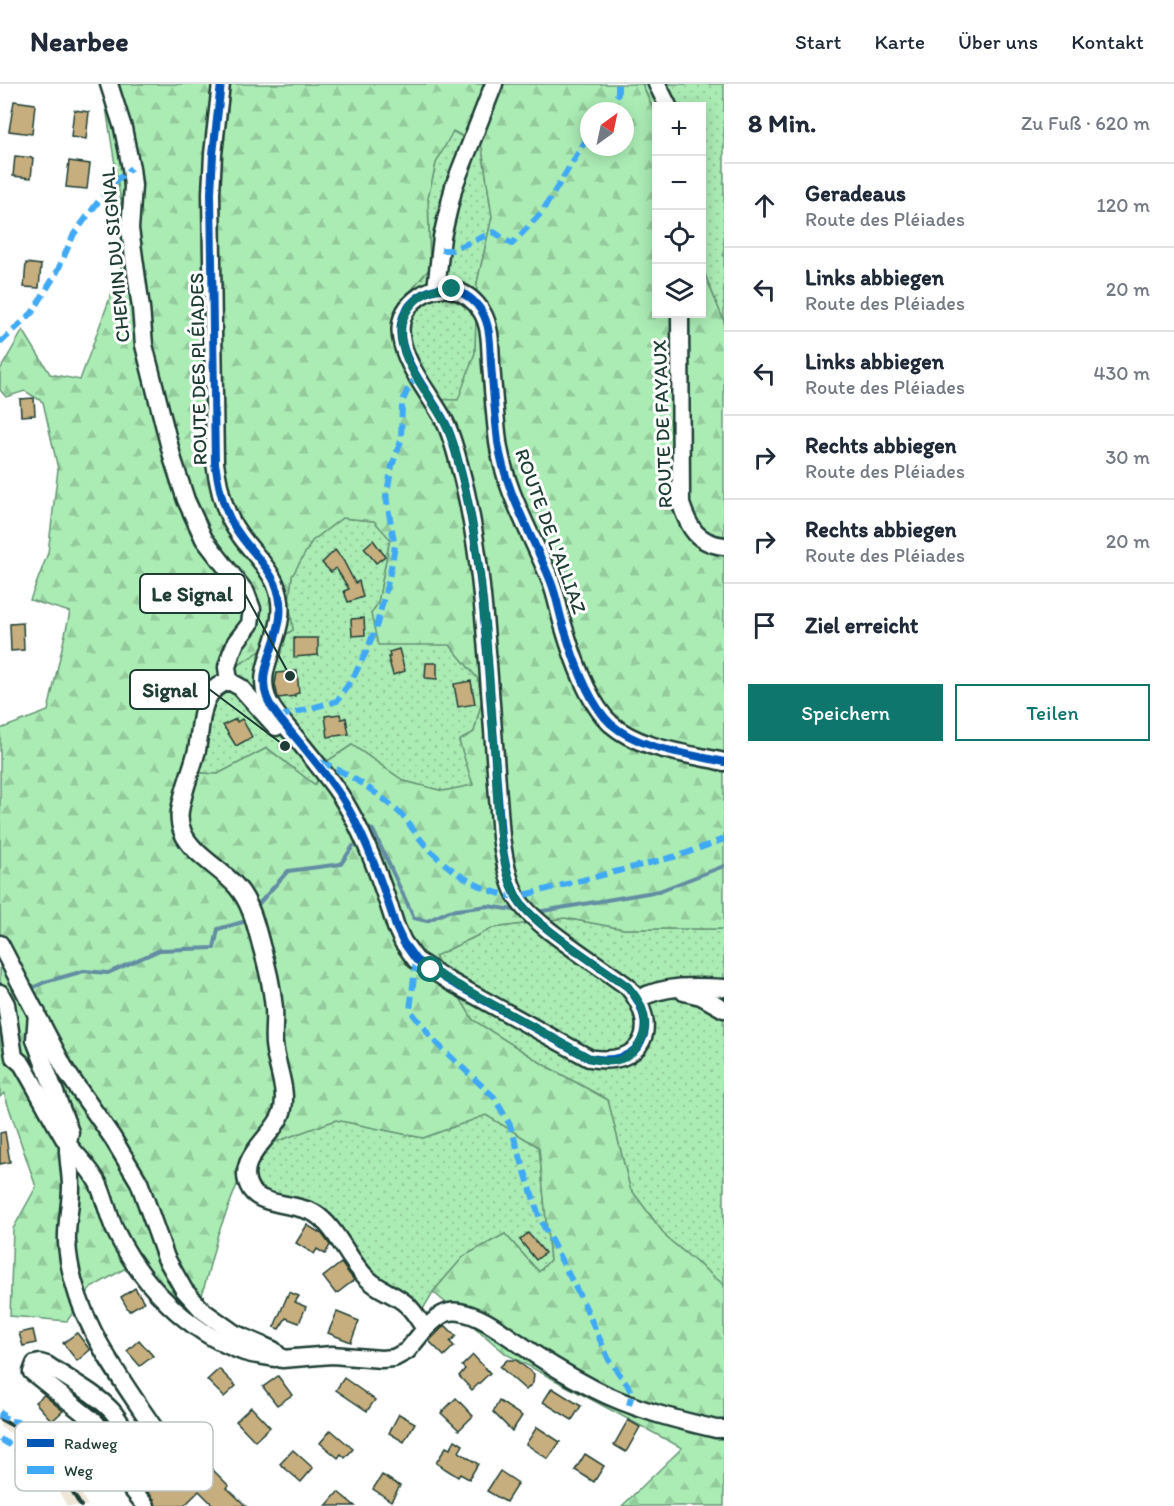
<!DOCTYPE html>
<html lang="de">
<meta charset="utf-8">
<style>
body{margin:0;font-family:Itim,sans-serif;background:#f2f2f3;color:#1f2937}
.controls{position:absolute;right:18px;top:18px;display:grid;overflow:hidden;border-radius:0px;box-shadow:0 3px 15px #0003}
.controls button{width:54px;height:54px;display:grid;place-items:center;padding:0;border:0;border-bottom:2px solid #e0e1e3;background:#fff;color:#1f2937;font:30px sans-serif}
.compass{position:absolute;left:580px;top:18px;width:54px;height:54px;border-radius:50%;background:#fff;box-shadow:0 3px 15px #0003;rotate:33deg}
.stop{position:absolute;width:18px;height:18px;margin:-14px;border:4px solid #0f766e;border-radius:50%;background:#fff}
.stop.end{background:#0f766e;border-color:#fff;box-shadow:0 2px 6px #0008}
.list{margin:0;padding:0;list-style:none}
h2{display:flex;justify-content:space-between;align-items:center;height:78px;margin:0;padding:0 24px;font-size:26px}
h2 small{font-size:20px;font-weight:400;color:#747a83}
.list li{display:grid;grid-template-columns:39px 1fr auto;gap:18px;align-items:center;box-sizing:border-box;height:84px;padding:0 24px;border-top:2px solid #e0e1e3}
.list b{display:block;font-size:22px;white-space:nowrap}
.list p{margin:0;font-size:20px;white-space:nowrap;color:#747a83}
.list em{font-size:20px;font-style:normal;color:#747a83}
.actions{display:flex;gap:12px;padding:18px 24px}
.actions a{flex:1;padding:14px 0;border:2px solid #0f766e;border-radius:0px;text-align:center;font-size:21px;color:#0f766e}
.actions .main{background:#0f766e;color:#fff}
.icon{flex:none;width:33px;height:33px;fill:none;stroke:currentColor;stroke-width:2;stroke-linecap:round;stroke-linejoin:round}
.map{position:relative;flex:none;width:724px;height:1422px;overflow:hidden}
header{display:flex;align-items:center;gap:36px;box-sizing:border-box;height:84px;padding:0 30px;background:#fff;border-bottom:2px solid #e0e1e3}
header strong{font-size:28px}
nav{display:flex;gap:33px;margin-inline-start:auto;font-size:21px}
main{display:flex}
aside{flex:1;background:#fff}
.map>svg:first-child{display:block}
</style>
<header>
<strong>Nearbee</strong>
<nav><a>Start</a><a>Karte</a><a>Über uns</a><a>Kontakt</a></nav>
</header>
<main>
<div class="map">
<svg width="724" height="1422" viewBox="0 0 724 1422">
<defs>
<pattern id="grass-dots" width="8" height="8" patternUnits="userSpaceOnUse" patternTransform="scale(1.5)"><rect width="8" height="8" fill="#abecb5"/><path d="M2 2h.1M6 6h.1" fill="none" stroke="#93cb9c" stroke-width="1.8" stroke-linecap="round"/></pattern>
<pattern id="forest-firs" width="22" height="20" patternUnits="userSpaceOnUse" patternTransform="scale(1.5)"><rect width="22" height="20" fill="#abecb5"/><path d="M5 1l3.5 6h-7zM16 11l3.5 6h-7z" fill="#93cb9c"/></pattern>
</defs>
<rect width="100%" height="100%" fill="#fff"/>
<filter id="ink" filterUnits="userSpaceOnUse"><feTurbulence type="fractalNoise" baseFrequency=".0167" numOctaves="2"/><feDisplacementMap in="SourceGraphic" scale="12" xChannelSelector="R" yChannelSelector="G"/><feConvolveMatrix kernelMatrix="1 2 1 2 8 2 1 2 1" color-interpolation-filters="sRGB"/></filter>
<g filter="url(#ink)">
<!-- built -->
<path fill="#eee7d8" d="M 0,1332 L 34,1351 L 50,1366 L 80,1407 L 88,1422 L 67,1422 L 39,1372 L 22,1356 L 0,1343 Z"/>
<!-- grass -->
<g fill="url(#grass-dots)" stroke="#659474" stroke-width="1.5">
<path d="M 642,0 L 724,0 L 724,238 L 702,183 L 702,22 L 656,22 L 656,31 Z"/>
<path d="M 452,47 L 482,63 L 492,133 L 477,199 L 475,269 L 459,316 L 421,316 L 394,262 L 395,239 L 408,208 L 430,184 L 428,114 L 436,79 Z"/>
<path d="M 342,434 L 374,437 L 390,454 L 378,519 L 371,530 L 450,561 L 478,595 L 482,617 L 474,648 L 459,657 L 474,701 L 443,707 L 404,697 L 352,661 L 329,676 L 315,701 L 267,664 L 218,690 L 184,688 L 215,596 L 293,546 L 289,517 L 292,492 L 312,457 Z"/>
<path d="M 565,834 L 624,845 L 724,845 L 724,1201 L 667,1154 L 630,1104 L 608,1016 L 546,982 L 473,936 L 435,872 L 493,844 Z"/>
<path d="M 486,1031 L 539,1063 L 550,1176 L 539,1188 L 505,1150 L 464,1172 L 433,1208 L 422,1227 L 365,1185 L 315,1123 L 237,1100 L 250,1067 L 336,1036 L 423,1054 Z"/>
</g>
<!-- forest -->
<path fill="url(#forest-firs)" stroke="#659474" stroke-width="1.5" fill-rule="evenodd" d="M 105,0 L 642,0 L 656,31 L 656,230 L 702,230 L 702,183 L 724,238 L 724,845 L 624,845 L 565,834 L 493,844 L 435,872 L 473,936 L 546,982 L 608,1016 L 630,1104 L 667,1154 L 724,1201 L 724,1422 L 622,1422 L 682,1364 L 506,1270 L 433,1208 L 464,1172 L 505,1150 L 539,1188 L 550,1176 L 539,1063 L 486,1031 L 423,1054 L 336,1036 L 250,1067 L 218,1150 L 195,1238 L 157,1222 L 143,1197 L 124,1185 L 91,1204 L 67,1237 L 10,1232 L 13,1145 L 36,1103 L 4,1009 L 0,1013 L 0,645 L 48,627 L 70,528 L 30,516 L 48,469 L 58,385 L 43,318 L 25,307 L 6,313 L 0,306 L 0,286 L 23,246 L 50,290 L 80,296 L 128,164 L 103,4 ZM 589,27 L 625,27 L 625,63 L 589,63 ZM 453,47 L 482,63 L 492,133 L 477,199 L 475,269 L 458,316 L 421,315 C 415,303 397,273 395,261 C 389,231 411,205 430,184 L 428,114 L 436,79 ZM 342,434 L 374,437 L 390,455 L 378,519 L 371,530 L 378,561 L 450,561 L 478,595 L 482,617 L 474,648 L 459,657 L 473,701 L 443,707 L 404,697 L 352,661 L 329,676 L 315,701 L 267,664 L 218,690 L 185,688 L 215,596 L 293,546 L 289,517 L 292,492 L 312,457 Z"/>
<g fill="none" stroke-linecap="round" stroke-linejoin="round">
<!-- stream -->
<g stroke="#638da2" stroke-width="4">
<path d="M 365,744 L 373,746 L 414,834 L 427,837 L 449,827 L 488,822 L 514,826"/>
<path d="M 255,824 L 288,787 L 341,780 L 353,762"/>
<path d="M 537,828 L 659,807 L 724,782"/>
<path d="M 28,906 L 45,898 L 84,887 L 108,889 L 160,866 L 214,864 L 218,845 L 243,838"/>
</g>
</g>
<!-- building -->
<g fill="#c7ae7e" stroke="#1f3d34" stroke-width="1.5">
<path d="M 14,17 L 35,20 L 32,50 L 9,47 Z"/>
<path d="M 74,26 L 89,28 L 86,55 L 71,53 Z"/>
<path d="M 15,72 L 33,74 L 31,94 L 13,92 Z"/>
<path d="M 69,77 L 90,80 L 87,105 L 66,103 Z"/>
<path d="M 26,179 L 41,181 L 39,204 L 24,203 Z"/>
<path d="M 34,314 L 35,331 L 21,332 L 20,315 Z"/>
<path d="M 373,456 L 385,472 L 376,479 L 364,464 Z"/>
<path d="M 335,466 L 343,476 L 355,499 L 359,497 L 363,513 L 348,518 L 344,507 L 349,505 L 336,484 L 331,488 L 322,479 Z"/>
<path d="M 364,534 L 365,551 L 352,552 L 351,535 Z"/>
<path d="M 23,539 L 24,566 L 11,567 L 10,540 Z"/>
<path d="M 294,554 L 318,554 L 318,571 L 294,573 Z"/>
<path d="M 399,565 L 405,587 L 393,591 L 388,573 L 390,573 L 389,568 Z"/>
<path d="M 426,579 L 437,579 L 437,595 L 425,594 Z"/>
<path d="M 297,587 L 299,609 L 295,610 L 295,612 L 278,614 L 275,600 L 277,589 Z"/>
<path d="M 471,597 L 475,620 L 458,623 L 454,600 Z"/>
<path d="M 340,630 L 341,635 L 346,634 L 349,650 L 328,653 L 325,632 Z"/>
<path d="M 236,635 L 237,638 L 242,635 L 252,653 L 236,662 L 223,641 Z"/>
<path d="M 5,1048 L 10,1078 L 0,1080 L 0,1049 Z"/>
<path d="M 307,1141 L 322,1150 L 330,1161 L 325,1170 L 317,1165 L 314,1170 L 296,1159 Z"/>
<path d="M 528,1149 L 545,1169 L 536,1176 L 520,1156 Z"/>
<path d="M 341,1179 L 354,1196 L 336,1210 L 323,1193 Z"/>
<path d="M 135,1204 L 144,1218 L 129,1227 L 121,1213 Z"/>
<path d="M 289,1208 L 299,1212 L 295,1218 L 306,1223 L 299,1239 L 286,1234 L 279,1245 L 274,1243 Z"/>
<path d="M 337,1228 L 359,1237 L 351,1258 L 328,1249 Z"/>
<path d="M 445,1241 L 456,1252 L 450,1258 L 454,1262 L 444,1272 L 429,1257 Z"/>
<path d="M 33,1246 L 36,1259 L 23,1262 L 19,1249 Z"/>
<path d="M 77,1249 L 90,1266 L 77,1277 L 63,1259 Z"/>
<path d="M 139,1256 L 153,1272 L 140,1282 L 127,1267 Z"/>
<path d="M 473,1271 L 490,1289 L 472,1306 L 459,1292 L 465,1285 L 462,1282 Z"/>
<path d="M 507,1276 L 516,1276 L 534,1290 L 533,1299 L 526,1306 L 500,1283 Z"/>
<path d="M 219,1285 L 236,1302 L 224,1313 L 207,1296 Z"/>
<path d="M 278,1292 L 292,1311 L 277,1321 L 263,1303 Z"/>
<path d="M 344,1294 L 375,1316 L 367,1327 L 336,1306 Z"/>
<path d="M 552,1304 L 581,1322 L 572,1336 L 543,1318 Z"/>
<path d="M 44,1311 L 63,1327 L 52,1337 L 35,1318 Z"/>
<path d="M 456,1314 L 473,1332 L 459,1346 L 441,1329 Z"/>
<path d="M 499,1317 L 522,1332 L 512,1347 L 493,1328 Z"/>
<path d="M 251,1323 L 270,1343 L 255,1357 L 236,1337 Z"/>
<path d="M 399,1330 L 415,1339 L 404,1358 L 389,1349 Z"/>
<path d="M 628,1336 L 640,1343 L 626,1368 L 614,1361 Z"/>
<path d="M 537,1343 L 560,1358 L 548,1375 L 526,1360 Z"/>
<path d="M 331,1346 L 353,1365 L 345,1374 L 341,1370 L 338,1374 L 320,1359 Z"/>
<path d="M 455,1356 L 463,1361 L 459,1368 L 478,1380 L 469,1395 L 460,1390 L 458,1393 L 436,1379 L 446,1363 L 450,1365 Z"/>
<path d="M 193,1366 L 229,1402 L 227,1404 L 246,1422 L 214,1422 L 199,1407 L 184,1422 L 156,1422 L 154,1415 L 138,1396 L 150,1384 L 152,1386 L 161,1377 L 172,1387 Z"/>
<path d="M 293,1366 L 313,1384 L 301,1398 L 280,1380 Z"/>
<path d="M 585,1370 L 604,1382 L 594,1398 L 575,1386 Z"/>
<path d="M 500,1387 L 518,1399 L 506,1418 L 487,1407 Z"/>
<path d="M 382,1391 L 400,1402 L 391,1417 L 373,1405 Z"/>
<path d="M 338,1408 L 355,1422 L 326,1422 Z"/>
</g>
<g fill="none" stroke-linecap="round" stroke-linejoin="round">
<defs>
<g id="minor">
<path d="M 109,0 L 123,44 L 131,84 L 133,102 L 130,145 L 141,224 L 144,261 L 173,376 L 186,416 L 204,455 L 246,509 L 252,525 L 250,540 L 236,558 L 231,570 L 227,583 L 229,597"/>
<path d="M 221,0 L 213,70 L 211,109 L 215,379 C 219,405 224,430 240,451 C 251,467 267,481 275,499 C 295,545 253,578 267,614 C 272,627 282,637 291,648 C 306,666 322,685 336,705 C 363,743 382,799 396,843 L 403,858 L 416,876 L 449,897 L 589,974 C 644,984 661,942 628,903 C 601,882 529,839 516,812 C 507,794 504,773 501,753 C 497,695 492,638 488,580 C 483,515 477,447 460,384 C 456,369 452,352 445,338 C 428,304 371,246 420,212 C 441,197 469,206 482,228 C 491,243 490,263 491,280 C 493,306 495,332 498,358 C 505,408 533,452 551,498 C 557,513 559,529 564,544 C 573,574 588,619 611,640 C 641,666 687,669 724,678"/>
<path d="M 657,0 L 668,22"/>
<path d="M 436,205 L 442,153 L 454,102 L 494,0"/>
<path d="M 680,230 L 681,420 C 689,444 697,459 724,462"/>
<path d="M 0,860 L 66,987 L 112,1053 L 139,1098 L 166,1174 L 184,1206 L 203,1227 L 234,1249 L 273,1266 L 282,1275 L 332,1271 L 381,1275 L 394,1274 L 407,1267 L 425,1245 C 419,1236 414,1227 406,1220 C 395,1210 379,1206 368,1195 C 347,1176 338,1144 314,1129 C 296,1119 262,1122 251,1106 C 232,1077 272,1054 281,1031 C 290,1009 276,983 274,960 C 273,948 275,936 274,924 C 272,903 267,881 261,861 C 256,842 251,819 237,803 C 222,785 192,770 183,749 C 180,742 179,734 180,727 C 183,706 192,686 197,666 C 200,650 200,631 206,617 C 211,606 219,600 229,597 L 240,603 L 276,643"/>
<path d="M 684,908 L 701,912 L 724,925"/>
<path d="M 0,909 L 6,920 L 14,973 L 22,980 C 37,1005 50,1031 65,1056 C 75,1071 89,1082 98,1099 C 105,1114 108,1131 115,1146 C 141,1200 187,1247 244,1268 C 254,1271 265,1272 275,1274"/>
<path d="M 638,915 C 665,901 695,902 724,904"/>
<path d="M 37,929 L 35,956 L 70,1048 C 65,1066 71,1084 71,1103 C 71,1121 66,1140 67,1158 C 71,1229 116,1288 154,1344 C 161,1359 146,1365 134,1356 C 125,1349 120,1336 112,1327 C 94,1308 69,1296 47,1281 L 40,1279 L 35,1280 L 32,1288 L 96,1339 L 126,1398 L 146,1422"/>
<path d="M 425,1245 C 436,1235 444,1225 460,1228 C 483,1232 501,1248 520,1260 C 543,1277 569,1292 594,1305 C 633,1325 674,1335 716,1345 L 724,1345"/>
</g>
</defs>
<!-- minor casing -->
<use href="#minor" stroke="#1f3d34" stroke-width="21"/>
<!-- minor -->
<use href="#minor" stroke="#fff" stroke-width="16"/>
<!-- rail -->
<path stroke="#1f3d34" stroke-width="4" d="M 0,1335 C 45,1357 56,1382 81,1422"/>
<!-- quiet -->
<g stroke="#3fa9f5" stroke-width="6" stroke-dasharray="12 6" stroke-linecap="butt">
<path d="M 606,27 L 618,10 L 618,0"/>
<path d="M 441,166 L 452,166 L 494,148 L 512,160 L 542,128 L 589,51"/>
<path d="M 0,259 L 32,229 L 57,188 L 74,150 L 110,102 L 131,84"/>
<path d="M 278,633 L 337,617 L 354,592 L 368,564 L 377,540 L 389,494 L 395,462 L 386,413 L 392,382 L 401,357 L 402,319 L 407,307 L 416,293"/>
<path d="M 320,678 C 344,686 383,712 401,730 C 410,740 417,752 426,762 C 450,788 481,808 516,813 L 681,771 L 724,755"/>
<path d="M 416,876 L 410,926 L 436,959 L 494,1013 L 510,1041 L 540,1135 L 585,1222 L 609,1276 L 627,1300 L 632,1310 L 629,1321"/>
<path d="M 0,1328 L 2,1329 L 1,1332 L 13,1337"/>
<path d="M 11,1337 C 36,1339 66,1366 87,1360 C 92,1359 97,1352 102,1349"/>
<path d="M 0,1355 L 15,1364 L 30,1379"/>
</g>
<defs>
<path id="cycleway" d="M 221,0 L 213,70 L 211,109 L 215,379 C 219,405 224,430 240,451 C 251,467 267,481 275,499 C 295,545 253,578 267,614 C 272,627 282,637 291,648 C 306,666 322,685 336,705 C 363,743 382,799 396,843 L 403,858 L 416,876 L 449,897 L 589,974 C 644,984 661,942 628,903 C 601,882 529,839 516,812 C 507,794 504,773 501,753 C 497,695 492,638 488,580 C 483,515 477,447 460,384 C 456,369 452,352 445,338 C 428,304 371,246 420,212 C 441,197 469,206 482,228 C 491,243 490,263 491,280 C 493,306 495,332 498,358 C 505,408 533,452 551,498 C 557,513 559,529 564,544 C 573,574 588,619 611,640 C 641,666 687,669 724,678"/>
</defs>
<!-- cycleway casing -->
<use href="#cycleway" stroke="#fff" stroke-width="11"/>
<!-- cycleway -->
<use href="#cycleway" stroke="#0057b8" stroke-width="8"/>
</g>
</g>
<g fill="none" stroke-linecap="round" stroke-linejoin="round" filter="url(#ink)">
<!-- route -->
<path stroke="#0f766e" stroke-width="8" d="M 431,886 L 589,974 C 597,976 605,978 613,977 C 637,974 650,949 643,927 C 640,917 634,910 628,903 C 602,883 528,838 516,812 C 496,770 498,718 495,673 C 487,577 485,478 460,385 C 456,369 452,352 444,338 C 427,304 376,254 415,217 C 425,207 438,203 452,205"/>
</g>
<g text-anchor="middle" stroke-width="6" stroke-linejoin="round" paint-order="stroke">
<!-- street labels -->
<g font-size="20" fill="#1f3d34" stroke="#fff">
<text transform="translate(115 171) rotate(-95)" y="7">CHEMIN DU SIGNAL</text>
<text transform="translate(198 285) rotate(-91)" y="7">ROUTE DES PLÉIADES</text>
<text transform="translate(662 340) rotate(-92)" y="7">ROUTE DE FAYAUX</text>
<text transform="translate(551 447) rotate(70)" y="7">ROUTE DE L'ALLIAZ</text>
</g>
</g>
<!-- legend -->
<rect x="15" y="1338" width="198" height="69" rx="9" fill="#fff" stroke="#bcc5c2" stroke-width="1.5"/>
<rect x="27" y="1355" width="27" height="8" fill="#0057b8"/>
<rect x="27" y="1382" width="27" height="8" fill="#3fa9f5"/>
<g font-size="16" fill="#1f3d34">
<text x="64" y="1365">Radweg</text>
<text x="64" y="1392">Weg</text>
</g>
<!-- callouts -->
<path fill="none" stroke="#1f3d34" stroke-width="2" d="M290 592L245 510M285 662L209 605"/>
<g fill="#1f3d34" stroke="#fff" stroke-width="2">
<circle cx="290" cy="592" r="6"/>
<circle cx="285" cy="662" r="6"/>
</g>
<g fill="#fff" stroke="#1f3d34" stroke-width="2">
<rect x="140" y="490" width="105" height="39" rx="6"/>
<rect x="130" y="586" width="79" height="39" rx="6"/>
</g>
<g font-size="21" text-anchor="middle" font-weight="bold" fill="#1f3d34">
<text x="192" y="517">Le Signal</text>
<text x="170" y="613">Signal</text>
</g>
</svg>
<div class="controls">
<button>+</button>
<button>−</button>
<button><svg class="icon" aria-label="locate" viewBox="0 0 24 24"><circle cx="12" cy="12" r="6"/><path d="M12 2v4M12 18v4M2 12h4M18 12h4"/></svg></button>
<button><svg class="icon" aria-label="layers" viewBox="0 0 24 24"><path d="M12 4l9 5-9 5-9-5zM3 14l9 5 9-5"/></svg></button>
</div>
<svg class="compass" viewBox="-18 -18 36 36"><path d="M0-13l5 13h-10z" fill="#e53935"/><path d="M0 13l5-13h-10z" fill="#747a83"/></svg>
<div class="stop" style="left:431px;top:886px"></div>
<div class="stop end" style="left:452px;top:205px"></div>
</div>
<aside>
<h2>8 Min.<small>Zu Fuß · 620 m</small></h2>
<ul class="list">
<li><svg class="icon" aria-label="ahead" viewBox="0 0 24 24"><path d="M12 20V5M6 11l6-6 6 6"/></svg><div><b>Geradeaus</b><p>Route des Pléiades</p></div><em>120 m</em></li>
<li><svg class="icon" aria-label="left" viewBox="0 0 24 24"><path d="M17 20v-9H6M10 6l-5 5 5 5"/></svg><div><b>Links abbiegen</b><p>Route des Pléiades</p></div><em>20 m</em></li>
<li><svg class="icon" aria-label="left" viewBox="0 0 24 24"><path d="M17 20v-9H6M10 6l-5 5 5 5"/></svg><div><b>Links abbiegen</b><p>Route des Pléiades</p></div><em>430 m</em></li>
<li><svg class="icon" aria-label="right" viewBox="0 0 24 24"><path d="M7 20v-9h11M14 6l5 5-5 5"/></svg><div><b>Rechts abbiegen</b><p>Route des Pléiades</p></div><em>30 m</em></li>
<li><svg class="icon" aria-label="right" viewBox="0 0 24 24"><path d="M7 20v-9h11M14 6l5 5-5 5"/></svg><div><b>Rechts abbiegen</b><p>Route des Pléiades</p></div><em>20 m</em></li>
<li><svg class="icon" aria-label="arrive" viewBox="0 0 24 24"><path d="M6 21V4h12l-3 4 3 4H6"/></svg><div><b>Ziel erreicht</b></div></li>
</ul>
<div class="actions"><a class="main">Speichern</a><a>Teilen</a></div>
</aside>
</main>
